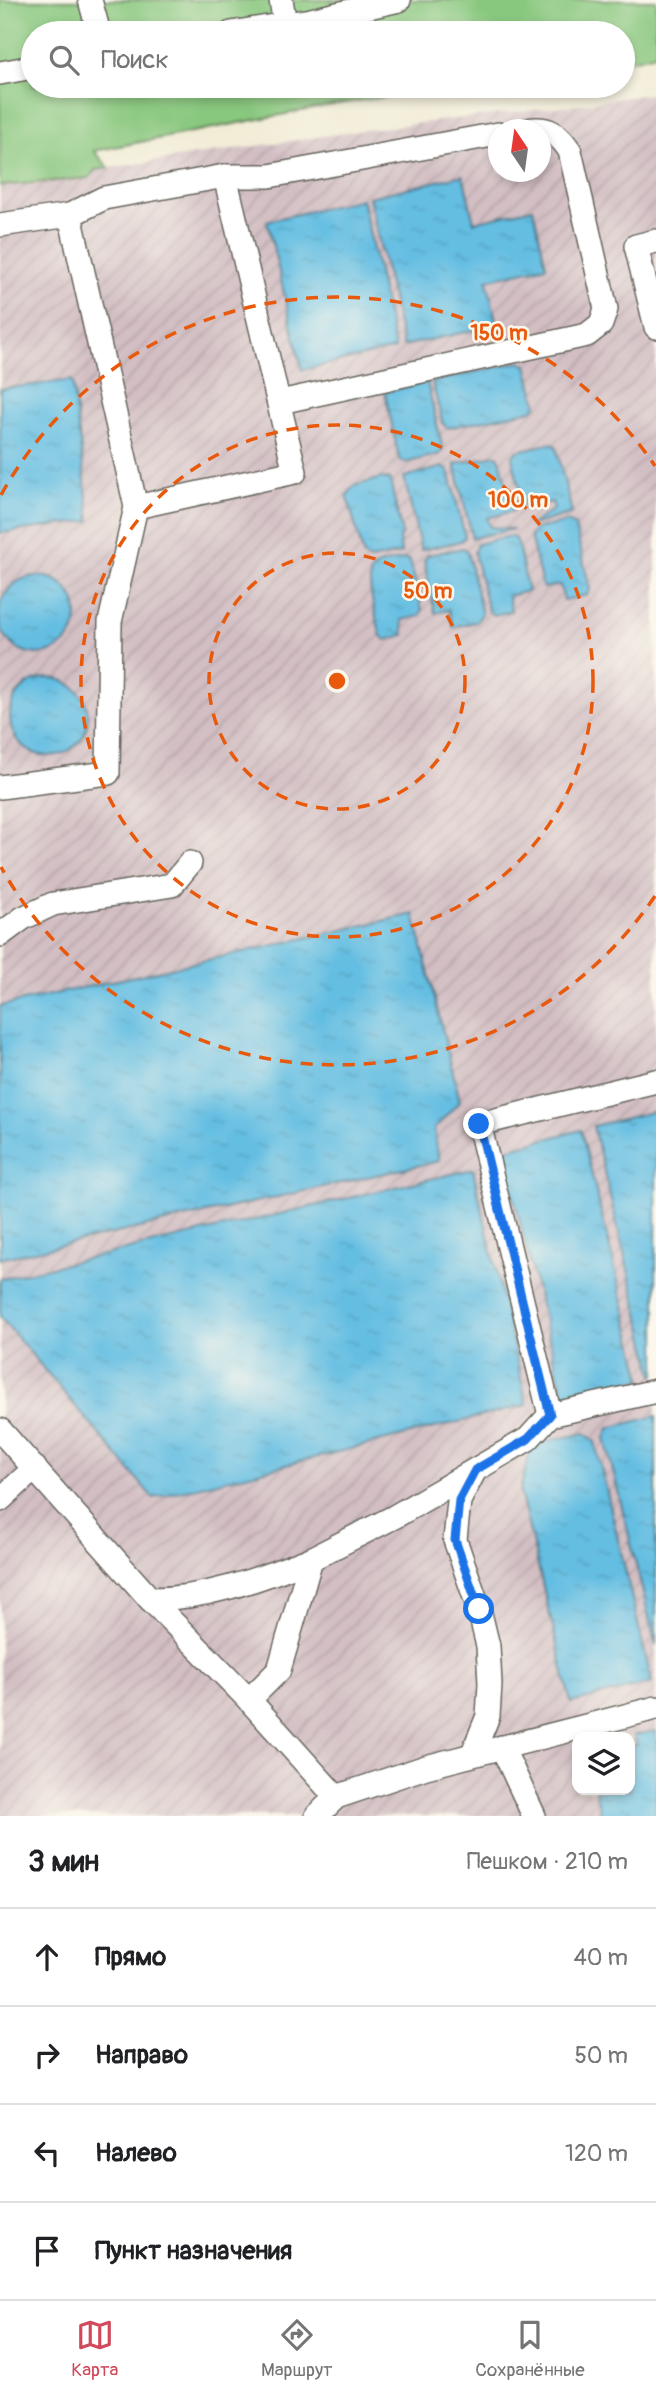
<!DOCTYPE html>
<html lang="ru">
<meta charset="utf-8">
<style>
body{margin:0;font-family:Pangolin,sans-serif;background:#f6f6f6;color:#202124}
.controls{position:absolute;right:21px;bottom:21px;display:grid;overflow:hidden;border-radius:14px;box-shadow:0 4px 10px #0003}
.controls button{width:63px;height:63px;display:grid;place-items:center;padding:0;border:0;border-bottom:2px solid #e0e0e0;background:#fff;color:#202124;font:35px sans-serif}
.compass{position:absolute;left:488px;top:119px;width:63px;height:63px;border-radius:50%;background:#fff;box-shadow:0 4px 10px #0003;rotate:347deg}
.stop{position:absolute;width:21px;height:21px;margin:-16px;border:5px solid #1a73e8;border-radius:50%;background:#fff}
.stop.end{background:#1a73e8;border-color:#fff;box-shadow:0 2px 7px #0008}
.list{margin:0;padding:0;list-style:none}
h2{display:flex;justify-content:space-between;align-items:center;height:91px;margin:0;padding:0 28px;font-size:30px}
h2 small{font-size:23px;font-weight:400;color:#757577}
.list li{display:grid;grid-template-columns:46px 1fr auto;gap:21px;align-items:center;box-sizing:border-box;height:98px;padding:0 28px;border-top:2px solid #e0e0e0}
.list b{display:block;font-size:26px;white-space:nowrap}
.list em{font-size:23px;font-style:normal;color:#757577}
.icon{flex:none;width:38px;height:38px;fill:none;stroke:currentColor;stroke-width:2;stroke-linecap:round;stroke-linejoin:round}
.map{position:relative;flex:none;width:656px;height:1816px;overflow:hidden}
.search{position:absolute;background:#fff;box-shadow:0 4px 10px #0003;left:21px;right:21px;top:21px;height:77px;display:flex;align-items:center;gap:18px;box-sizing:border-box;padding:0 24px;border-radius:38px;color:#757577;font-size:26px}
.sheet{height:483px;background:#fff}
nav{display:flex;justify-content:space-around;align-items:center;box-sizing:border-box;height:98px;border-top:2px solid #e0e0e0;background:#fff;font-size:19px;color:#757577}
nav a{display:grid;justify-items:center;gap:4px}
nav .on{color:#d1495b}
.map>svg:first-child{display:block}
</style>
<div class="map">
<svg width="656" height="1816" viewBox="0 0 656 1816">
<defs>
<pattern id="industrial-furrows" width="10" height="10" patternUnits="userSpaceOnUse" patternTransform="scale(1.75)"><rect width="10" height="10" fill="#d2bec3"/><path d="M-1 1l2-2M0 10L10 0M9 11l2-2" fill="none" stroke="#b4a3a7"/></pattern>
<pattern id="water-ripples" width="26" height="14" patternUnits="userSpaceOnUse" patternTransform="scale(1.75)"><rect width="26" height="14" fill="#64bee2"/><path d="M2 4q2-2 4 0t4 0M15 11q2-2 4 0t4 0" fill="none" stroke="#56a3c1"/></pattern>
</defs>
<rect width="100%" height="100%" fill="#fbf7ec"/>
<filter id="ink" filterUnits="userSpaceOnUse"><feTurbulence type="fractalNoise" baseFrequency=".0143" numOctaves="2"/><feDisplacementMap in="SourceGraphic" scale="14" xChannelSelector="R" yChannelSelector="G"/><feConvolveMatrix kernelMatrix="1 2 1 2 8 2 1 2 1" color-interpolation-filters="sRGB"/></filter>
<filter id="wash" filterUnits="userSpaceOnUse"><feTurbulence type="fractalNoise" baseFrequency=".00686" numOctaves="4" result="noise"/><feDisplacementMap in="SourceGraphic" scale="28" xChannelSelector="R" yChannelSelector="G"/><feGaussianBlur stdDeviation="1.57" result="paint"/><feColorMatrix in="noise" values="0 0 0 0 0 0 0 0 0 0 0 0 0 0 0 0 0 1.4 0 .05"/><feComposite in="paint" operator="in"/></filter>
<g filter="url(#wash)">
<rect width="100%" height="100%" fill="#f1ecd5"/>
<!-- industrial -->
<path fill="url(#industrial-furrows)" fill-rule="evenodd" d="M 656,93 L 656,1816 L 0,1816 L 0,186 L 89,178 L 95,170 L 109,168 L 371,129 L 573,105 ZM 498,130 L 540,130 L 540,172 L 498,172 ZM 577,1737 L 630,1737 L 630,1790 L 577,1790 Z"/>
<!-- green -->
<path fill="#88c77e" stroke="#52724d" stroke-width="2" d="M 0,0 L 656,0 L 656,54 L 623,62 L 623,33 L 33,33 L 33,86 L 467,86 L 338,104 L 94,151 L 109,168 L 95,170 L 89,178 L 0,186 Z"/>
<!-- water -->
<g fill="url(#water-ripples)" stroke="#406d7f" stroke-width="2">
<path d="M 463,175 L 474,222 L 533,208 L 546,266 L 487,280 L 497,325 L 403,346 L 369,197 Z"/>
<path d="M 362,199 L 395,349 L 302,370 L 267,221 Z"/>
<path d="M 519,362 L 527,365 L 537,405 L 532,410 L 448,428 L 443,424 L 432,382 Z"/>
<path d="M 72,380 L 90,521 L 0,533 L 0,389 Z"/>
<path d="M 427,382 L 443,450 L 440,454 L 405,463 L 399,459 L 385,392 Z"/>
<path d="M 552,443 L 556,446 L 572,513 L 529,526 L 554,509 L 552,502 L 524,508 L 512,457 L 517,451 Z"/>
<path d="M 496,455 L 500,459 L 513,511 L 487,518 L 490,527 L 514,529 L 472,538 L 455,464 Z"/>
<path d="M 443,467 L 449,471 L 465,537 L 461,541 L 421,550 L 404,477 Z"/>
<path d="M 382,478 L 390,480 L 402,534 L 399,538 L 401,553 L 371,560 L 364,557 L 347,496 L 354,486 Z"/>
<path d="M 568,522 L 575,526 L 590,589 L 587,595 L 564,600 L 560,585 L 543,588 L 530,536 L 535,529 Z"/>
<path d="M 510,536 L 517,540 L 528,591 L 508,596 L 511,611 L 494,615 L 488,611 L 474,552 L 477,544 Z"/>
<path d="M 463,548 L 467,551 L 482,614 L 476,622 L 453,627 L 449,610 L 435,613 L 424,561 L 428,555 Z"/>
<path d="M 406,559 L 410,561 L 422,610 L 420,616 L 402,620 L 404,635 L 386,640 L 381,636 C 378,623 363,576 374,568 C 382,562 396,561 406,559 Z"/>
<circle cx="38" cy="615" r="39"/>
<circle cx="49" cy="717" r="39"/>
<path d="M 414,914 L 460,1101 L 434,1129 L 439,1161 L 0,1259 L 0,1006 Z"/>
<path d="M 656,1111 L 656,1375 L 654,1376 L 593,1126 Z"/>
<path d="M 581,1130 L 642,1379 L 564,1398 L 502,1150 Z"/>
<path d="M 473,1169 L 527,1405 L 153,1498 L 0,1317 L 0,1279 Z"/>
<path d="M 656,1416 L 656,1646 L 605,1438 L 609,1428 Z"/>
<path d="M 585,1433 L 595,1442 L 652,1683 L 571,1703 L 520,1491 L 532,1444 Z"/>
<path d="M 656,1731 L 656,1816 L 601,1816 L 595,1790 L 630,1790 L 630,1747 L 637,1745 L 634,1735 Z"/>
</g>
</g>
<g filter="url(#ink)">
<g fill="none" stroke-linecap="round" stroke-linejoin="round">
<defs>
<g id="minor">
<path d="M 90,0 L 99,33"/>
<path d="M 281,0 L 285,24"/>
<path d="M 231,33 L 311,20 L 399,0"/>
<path d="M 0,73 L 33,67"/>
<path d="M 70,215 L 104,198 L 225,176 L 269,176 L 498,134"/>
<path d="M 0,225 L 70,215 L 136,507 L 110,622 L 108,773 L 0,787"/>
<path d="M 656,241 L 636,246 L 656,327"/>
<path d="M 280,402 L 587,335 L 601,324 L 606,309 L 570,151 C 559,134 549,126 527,130"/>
<path d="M 136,507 L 295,472 L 225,176"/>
<path d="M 0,935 L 23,918 L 53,904 L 172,885 L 190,863"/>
<path d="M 550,1415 L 479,1124 L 656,1081"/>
<path d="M 0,1430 L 150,1599 L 249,1700 L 336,1797"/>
<path d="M 0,1500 L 35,1468"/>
<path d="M 150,1599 C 207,1599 258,1579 311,1559"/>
<path d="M 249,1700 L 279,1670 L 311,1559 L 394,1517 L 528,1439 L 550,1415 L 656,1391"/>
<path d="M 502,1747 L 534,1816"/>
<path d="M 472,1755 L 488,1716 L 490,1684 L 488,1646 L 479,1609 L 455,1540 L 459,1501 L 475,1470"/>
<path d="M 317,1816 L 336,1797 L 426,1767 L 656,1708"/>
</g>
</defs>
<!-- minor casing -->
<use href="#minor" stroke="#67655d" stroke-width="26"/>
<!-- minor -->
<use href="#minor" stroke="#fff" stroke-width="23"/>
</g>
</g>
<g fill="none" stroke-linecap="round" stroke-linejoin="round" filter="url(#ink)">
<!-- route -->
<path stroke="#1a73e8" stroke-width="9" d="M 479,1124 L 550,1415 L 528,1439 L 475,1470 L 459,1500 L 455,1540 L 479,1609"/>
</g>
<!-- distance rings -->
<g fill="none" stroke="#e8590c" stroke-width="3.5" stroke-dasharray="12 9">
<circle cx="337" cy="681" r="128"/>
<circle cx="337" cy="681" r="256"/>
<path d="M655 896A384 384 0 0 1 1 867M1 495A384 384 0 0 1 655 466"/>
</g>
<circle cx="337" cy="681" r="10" fill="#e8590c" stroke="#fbf7ec" stroke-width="3.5"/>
<g font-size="21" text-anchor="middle" font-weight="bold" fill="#e8590c" stroke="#fbf7ec" stroke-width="5" stroke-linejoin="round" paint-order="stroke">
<text x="499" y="340">150 m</text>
<text x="518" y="507">100 m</text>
<text x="428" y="598">50 m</text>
</g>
</svg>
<div class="controls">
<button><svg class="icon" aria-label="layers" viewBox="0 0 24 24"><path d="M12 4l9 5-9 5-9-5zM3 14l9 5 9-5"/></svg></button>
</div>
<svg class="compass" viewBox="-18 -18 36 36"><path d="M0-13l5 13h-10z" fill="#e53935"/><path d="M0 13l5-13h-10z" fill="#757577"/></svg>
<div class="stop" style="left:479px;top:1609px"></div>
<div class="stop end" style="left:479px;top:1124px"></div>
<div class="search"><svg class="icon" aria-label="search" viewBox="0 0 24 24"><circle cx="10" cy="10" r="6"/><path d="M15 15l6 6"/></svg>Поиск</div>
</div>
<section class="sheet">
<h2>3 мин<small>Пешком · 210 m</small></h2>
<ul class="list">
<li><svg class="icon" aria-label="ahead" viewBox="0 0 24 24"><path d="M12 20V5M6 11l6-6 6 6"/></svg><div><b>Прямо</b></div><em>40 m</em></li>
<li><svg class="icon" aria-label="right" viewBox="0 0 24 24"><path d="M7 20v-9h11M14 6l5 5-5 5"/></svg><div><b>Направо</b></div><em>50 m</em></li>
<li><svg class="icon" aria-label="left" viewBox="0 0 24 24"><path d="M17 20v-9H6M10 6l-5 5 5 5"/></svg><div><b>Налево</b></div><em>120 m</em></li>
<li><svg class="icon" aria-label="arrive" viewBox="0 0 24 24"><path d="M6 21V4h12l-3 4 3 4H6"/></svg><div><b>Пункт назначения</b></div></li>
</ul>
</section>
<nav>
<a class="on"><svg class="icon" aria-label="map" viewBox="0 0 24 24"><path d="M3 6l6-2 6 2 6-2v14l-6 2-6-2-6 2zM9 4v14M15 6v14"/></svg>Карта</a>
<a><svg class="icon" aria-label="directions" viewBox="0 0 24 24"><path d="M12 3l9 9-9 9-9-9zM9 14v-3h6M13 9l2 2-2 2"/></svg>Маршрут</a>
<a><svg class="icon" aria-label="saved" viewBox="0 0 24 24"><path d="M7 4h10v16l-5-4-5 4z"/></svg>Сохранённые</a>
</nav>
